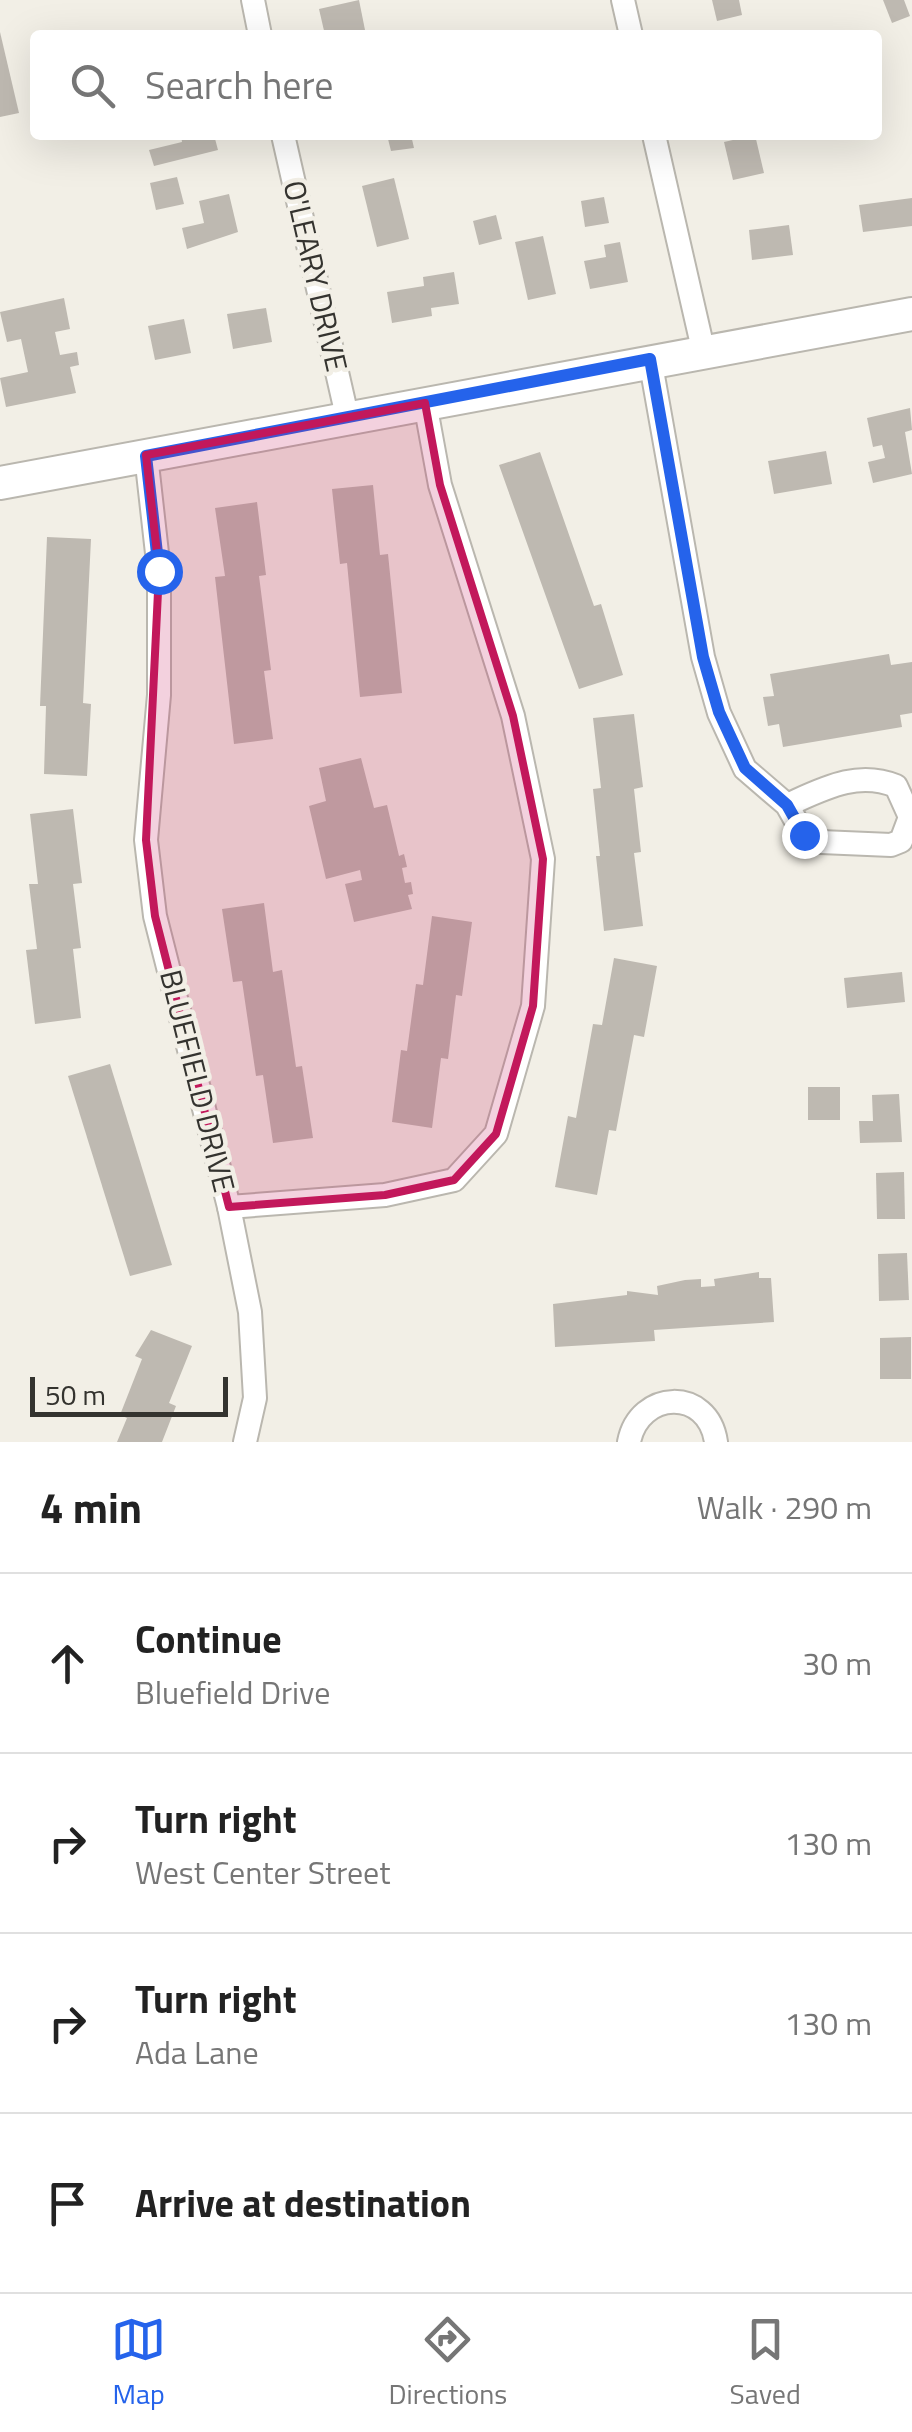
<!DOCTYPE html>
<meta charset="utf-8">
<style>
body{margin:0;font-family:"Titillium Web",sans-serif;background:#f6f6f6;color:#222}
.scale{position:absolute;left:30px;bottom:25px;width:198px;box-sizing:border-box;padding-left:10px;border:5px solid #34332f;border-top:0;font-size:28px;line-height:35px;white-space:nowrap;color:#34332f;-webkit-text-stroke:8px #f2efe6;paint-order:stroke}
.stop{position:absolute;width:30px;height:30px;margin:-22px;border:8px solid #2563eb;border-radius:50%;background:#fff}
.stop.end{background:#2563eb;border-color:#fff;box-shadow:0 2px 10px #0008}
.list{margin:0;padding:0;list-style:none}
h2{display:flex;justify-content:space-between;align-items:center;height:130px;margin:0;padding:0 40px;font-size:42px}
h2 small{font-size:32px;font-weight:400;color:#767676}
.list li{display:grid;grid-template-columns:65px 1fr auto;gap:30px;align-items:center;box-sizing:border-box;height:180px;padding:0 40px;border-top:2px solid #e0e0e0}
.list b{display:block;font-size:38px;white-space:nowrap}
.list p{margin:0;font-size:32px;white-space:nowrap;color:#767676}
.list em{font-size:32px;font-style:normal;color:#767676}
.icon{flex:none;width:55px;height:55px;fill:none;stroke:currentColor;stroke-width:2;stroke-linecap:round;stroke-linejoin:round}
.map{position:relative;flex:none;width:912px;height:1442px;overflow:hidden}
.search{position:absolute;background:#fff;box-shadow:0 10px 40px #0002;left:30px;right:30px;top:30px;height:110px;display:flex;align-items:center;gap:25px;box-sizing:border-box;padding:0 35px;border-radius:10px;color:#767676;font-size:38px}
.sheet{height:850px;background:#fff}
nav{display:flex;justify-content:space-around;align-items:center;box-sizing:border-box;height:140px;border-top:2px solid #e0e0e0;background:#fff;font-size:28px;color:#767676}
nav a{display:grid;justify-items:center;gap:5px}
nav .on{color:#2563eb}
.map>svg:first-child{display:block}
</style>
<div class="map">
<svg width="912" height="1442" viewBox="0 0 912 1442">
<rect width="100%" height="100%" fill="#f2efe6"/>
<!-- building -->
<g fill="#beb9b1">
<path d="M 359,0 L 366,35 L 325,35 L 319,9 Z"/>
<path d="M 712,0 L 739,0 L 742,15 L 717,21 Z"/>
<path d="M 883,0 L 904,0 L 910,16 L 892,23 Z"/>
<path d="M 0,32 L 19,113 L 0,117 Z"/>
<path d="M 181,135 L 214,135 L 218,150 L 154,166 L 149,150 L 182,142 Z"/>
<path d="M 411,135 L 414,148 L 391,151 L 388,139 Z"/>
<path d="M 755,135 L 764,173 L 733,180 L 724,142 Z"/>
<path d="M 177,177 L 184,204 L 156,210 L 150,183 Z"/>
<path d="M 394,178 L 409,239 L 377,247 L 362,186 Z"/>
<path d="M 229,194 L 238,232 L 187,249 L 182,228 L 204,223 L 199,201 Z"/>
<path d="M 604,197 L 609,223 L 585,227 L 581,201 Z"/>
<path d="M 912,198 L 912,226 L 863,232 L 859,205 Z"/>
<path d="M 496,215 L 502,239 L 479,245 L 473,221 Z"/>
<path d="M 789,225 L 793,255 L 752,260 L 749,230 Z"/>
<path d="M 543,236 L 556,294 L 528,300 L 515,242 Z"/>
<path d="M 620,242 L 628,282 L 590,289 L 584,261 L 606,257 L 604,245 Z"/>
<path d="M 454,272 L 459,304 L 431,308 L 432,316 L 392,323 L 387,292 L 424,286 L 423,277 Z"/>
<path d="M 64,298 L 70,329 L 55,332 L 60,355 L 77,352 L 79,365 L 70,367 L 76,393 L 6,407 L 0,378 L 28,372 L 21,339 L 7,342 L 0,312 Z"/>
<path d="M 266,308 L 272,342 L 233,349 L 227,314 Z"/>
<path d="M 184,319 L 191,353 L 155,360 L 148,326 Z"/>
<path d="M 910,408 L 912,430 L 905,432 L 912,474 L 873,483 L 868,462 L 885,458 L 882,445 L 873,447 L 867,418 Z"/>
<path d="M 826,451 L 832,484 L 774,494 L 768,461 Z"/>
<path d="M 540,452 L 594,606 L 601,604 L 623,675 L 579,689 L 499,465 Z"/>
<path d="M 373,485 L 380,555 L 388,554 L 402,693 L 360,697 L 347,563 L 340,564 L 332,489 Z"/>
<path d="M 257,502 L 266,575 L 259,576 L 271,670 L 264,671 L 273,739 L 234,744 L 215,577 L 225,576 L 215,508 Z"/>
<path d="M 47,537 L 91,539 L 83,703 L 91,704 L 87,776 L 44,774 L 46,706 L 40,706 Z"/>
<path d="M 889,654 L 891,665 L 912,662 L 912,713 L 900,715 L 902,727 L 783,747 L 779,724 L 768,726 L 763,697 L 774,696 L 770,674 Z"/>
<path d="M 634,714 L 643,787 L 634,789 L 641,852 L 634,853 L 643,926 L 604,931 L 596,856 L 600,856 L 593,789 L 601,788 L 593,718 Z"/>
<path d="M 361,758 L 374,808 L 387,805 L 399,856 L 404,854 L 407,867 L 402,868 L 405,883 L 411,882 L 413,894 L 408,895 L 412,909 L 354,922 L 345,884 L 362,880 L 360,870 L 326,879 L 309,806 L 326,801 L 319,768 Z"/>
<path d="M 73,809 L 82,883 L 73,884 L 81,948 L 73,949 L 81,1018 L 35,1024 L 26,950 L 37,949 L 29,884 L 38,884 L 30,814 Z"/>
<path d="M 264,903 L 273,972 L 282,970 L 296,1067 L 302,1066 L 313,1138 L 273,1143 L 263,1075 L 256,1076 L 242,981 L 233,982 L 222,909 Z"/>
<path d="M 432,916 L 472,922 L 462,996 L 456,995 L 448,1059 L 441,1058 L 432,1128 L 392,1122 L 401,1050 L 407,1051 L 416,984 L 423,985 Z"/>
<path d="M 614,958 L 657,966 L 644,1037 L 634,1035 L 616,1131 L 609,1130 L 597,1195 L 555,1187 L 568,1116 L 576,1118 L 593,1024 L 602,1025 Z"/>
<path d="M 902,972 L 905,1002 L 847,1008 L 844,978 Z"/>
<path d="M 110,1064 L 172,1265 L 130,1276 L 68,1076 Z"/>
<rect x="808" y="1087" width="32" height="33"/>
<path d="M 899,1094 L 902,1142 L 860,1143 L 859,1121 L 873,1121 L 872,1095 Z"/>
<path d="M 904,1172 L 905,1219 L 877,1219 L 876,1173 Z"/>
<path d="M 907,1253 L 909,1300 L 879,1301 L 878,1254 Z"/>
<path d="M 759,1272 L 759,1278 L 771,1278 L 774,1322 L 654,1330 L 655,1341 L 555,1347 L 553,1304 L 627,1295 L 627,1291 L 658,1295 L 657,1286 L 685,1280 L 701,1279 L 701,1287 L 715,1286 L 714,1279 Z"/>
<path d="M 151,1330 L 192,1346 L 169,1403 L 176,1406 L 162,1442 L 117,1442 L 127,1418 L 120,1415 L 142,1359 L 135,1356 Z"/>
<path d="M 911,1337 L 911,1379 L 880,1379 L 880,1338 Z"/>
</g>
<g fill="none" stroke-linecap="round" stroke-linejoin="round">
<defs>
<g id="street">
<path d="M 253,0 L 260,35"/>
<path d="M 623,0 L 631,35"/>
<path d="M 283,135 L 347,416"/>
<path d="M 654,135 L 703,349"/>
<path d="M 650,359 L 703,657 L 719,713 L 745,769 L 787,805 L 804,835 L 821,842 L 891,845 L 901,841 L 910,817 L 896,786 C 857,770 823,789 787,805"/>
<path d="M 146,455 L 159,571 L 159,695 L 146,840 L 155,916 L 229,1207 L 250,1312 L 255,1398 L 245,1442"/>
<path d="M 229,1207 L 385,1195 L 454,1180 L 496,1134 L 533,1006 L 543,859 L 513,716 L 440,485 L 425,403"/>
<path d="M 629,1442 C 639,1390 708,1387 716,1442"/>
</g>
<path id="secondary" d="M 0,483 L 912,314"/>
</defs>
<!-- street casing -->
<use href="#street" stroke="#bab7af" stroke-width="26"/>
<!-- secondary casing -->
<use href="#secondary" stroke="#bab7af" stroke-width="36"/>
<!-- street -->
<use href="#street" stroke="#fff" stroke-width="22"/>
<!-- secondary -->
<use href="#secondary" stroke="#fff" stroke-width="32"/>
</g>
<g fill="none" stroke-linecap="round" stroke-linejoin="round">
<!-- route -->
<path stroke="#2563eb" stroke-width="12" d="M 159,571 L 146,456 L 650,359 L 703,657 L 719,712 L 745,768 L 787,805 L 804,835"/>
</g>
<!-- marked area -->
<path fill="#c2185b" fill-opacity="0.2" stroke="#c2185b" stroke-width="8" stroke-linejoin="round" d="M 425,403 L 440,485 L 513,716 L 543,859 L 533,1006 L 496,1134 L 454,1180 L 385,1195 L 229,1207 L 155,916 L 146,840 L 159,571 L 146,455 Z"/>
<g text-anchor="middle" stroke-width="9" stroke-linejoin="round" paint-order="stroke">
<!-- street labels -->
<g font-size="30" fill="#34332f" stroke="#f2efe6">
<text transform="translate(315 276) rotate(77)" y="10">O'LEARY DRIVE</text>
<text transform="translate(197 1081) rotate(76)" y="10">BLUEFIELD DRIVE</text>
</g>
</g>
</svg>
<div class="scale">50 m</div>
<div class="stop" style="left:159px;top:571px"></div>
<div class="stop end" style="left:804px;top:835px"></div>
<div class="search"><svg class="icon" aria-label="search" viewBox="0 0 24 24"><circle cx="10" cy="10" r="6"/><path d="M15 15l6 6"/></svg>Search here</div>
</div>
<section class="sheet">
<h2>4 min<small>Walk · 290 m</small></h2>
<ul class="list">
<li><svg class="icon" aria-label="ahead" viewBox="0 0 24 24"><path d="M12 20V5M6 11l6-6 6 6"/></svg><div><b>Continue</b><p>Bluefield Drive</p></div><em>30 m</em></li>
<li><svg class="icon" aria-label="right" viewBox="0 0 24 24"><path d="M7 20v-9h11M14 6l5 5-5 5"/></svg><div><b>Turn right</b><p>West Center Street</p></div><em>130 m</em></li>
<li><svg class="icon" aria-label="right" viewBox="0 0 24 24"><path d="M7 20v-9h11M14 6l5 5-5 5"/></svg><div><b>Turn right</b><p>Ada Lane</p></div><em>130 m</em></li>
<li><svg class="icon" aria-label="arrive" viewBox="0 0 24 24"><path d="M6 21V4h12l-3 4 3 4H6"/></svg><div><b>Arrive at destination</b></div></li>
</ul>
</section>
<nav>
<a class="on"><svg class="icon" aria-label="map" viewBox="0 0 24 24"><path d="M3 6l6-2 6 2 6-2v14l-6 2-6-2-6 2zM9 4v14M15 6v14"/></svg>Map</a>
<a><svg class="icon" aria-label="directions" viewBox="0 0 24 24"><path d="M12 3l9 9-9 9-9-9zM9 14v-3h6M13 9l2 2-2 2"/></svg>Directions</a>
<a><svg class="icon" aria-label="saved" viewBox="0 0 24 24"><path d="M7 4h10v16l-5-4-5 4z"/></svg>Saved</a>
</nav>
